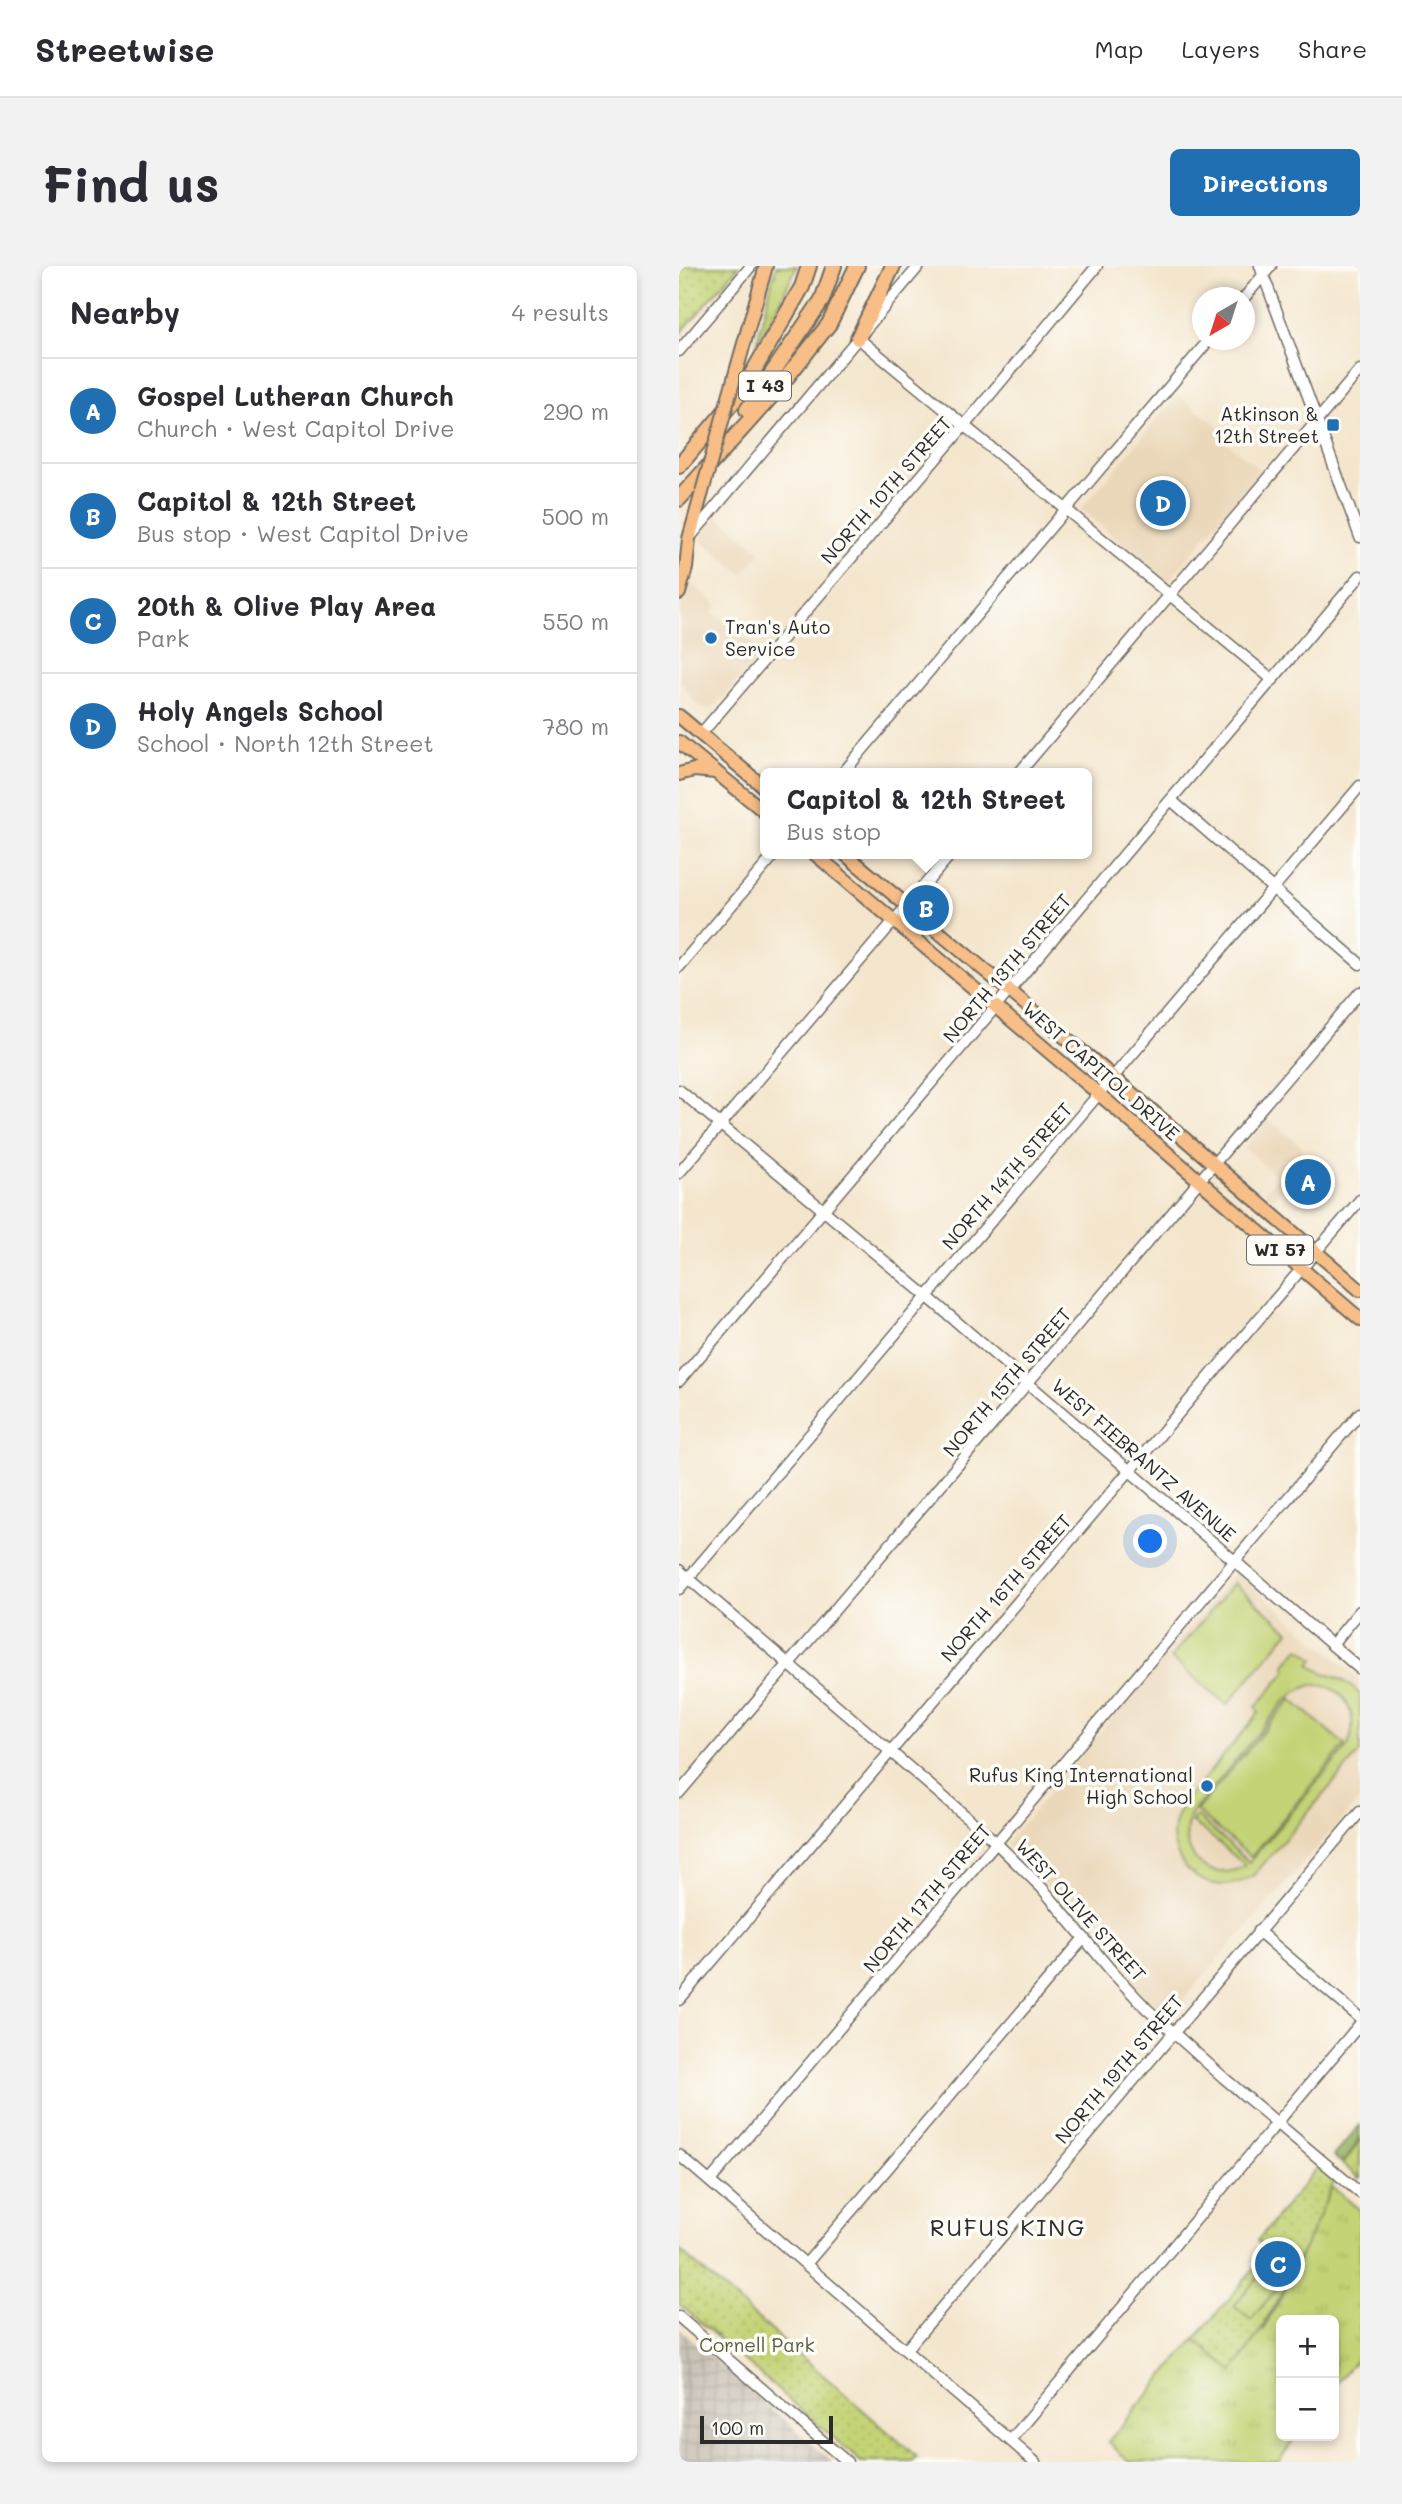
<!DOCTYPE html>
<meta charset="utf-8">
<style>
body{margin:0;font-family:Mali,sans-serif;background:#f2f2f3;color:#2b2b33}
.controls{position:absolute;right:21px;bottom:21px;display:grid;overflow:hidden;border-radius:10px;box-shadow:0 4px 10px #0003}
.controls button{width:63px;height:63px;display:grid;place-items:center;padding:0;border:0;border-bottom:2px solid #e1e1e2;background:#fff;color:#2b2b33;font:35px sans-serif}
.compass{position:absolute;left:513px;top:21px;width:63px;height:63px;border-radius:50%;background:#fff;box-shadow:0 4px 10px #0003;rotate:219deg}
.scale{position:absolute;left:21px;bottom:18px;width:133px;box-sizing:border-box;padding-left:7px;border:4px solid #2b2b2b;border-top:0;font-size:19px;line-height:24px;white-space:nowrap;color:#2b2b2b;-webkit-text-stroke:5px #fdfcf7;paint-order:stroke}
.you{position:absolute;left:472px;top:1276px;width:24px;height:24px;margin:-18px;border:5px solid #fff;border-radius:50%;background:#1a73e8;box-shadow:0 0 0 10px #1a73e833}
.badge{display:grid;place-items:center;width:46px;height:46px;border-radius:50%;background:#1f6fb2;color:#fff;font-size:23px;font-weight:700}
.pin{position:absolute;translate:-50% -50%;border:4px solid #fff;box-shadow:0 2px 7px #0006}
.popup{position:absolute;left:81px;top:502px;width:332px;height:91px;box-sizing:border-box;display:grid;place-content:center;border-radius:10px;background:#fff;filter:drop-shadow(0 2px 5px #0005);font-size:23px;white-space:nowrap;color:#7c7c81}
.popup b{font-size:26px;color:#2b2b33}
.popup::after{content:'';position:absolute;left:50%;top:100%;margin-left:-14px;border:14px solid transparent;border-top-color:#fff}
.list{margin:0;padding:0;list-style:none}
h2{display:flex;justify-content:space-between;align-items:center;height:91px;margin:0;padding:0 28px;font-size:30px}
h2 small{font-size:23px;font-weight:400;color:#7c7c81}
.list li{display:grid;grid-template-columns:46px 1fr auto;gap:21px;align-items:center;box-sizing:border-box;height:105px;padding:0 28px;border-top:2px solid #e1e1e2}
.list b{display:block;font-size:26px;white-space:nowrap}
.list p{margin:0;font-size:23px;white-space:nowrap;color:#7c7c81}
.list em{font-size:23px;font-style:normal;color:#7c7c81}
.map{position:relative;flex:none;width:681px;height:2196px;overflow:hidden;border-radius:10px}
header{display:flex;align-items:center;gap:42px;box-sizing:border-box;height:98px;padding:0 35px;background:#fff;border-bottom:2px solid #e1e1e2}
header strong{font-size:33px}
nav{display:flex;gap:38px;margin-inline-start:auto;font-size:24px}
.intro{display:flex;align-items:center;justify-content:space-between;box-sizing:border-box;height:168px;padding:0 42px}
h1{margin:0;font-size:49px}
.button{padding:18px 32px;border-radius:10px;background:#1f6fb2;color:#fff;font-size:24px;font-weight:700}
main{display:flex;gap:42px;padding:0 42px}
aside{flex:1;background:#fff;border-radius:10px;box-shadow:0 4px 10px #0003}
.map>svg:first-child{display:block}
</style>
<header>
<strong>Streetwise</strong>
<nav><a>Map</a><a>Layers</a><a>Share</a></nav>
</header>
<div class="intro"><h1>Find us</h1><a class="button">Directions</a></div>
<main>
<aside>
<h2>Nearby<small>4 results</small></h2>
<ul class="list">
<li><span class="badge">A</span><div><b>Gospel Lutheran Church</b><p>Church · West Capitol Drive</p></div><em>290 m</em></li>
<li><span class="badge">B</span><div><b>Capitol &amp; 12th Street</b><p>Bus stop · West Capitol Drive</p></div><em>500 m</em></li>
<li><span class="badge">C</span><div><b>20th &amp; Olive Play Area</b><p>Park</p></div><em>550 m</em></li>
<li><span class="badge">D</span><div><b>Holy Angels School</b><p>School · North 12th Street</p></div><em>780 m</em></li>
</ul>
</aside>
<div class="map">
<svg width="681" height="2196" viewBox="0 0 681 2196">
<defs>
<pattern id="industrial-grid" width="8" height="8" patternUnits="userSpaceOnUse" patternTransform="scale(1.75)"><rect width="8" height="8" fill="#cbc3b8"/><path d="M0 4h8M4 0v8" fill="none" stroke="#aea89e"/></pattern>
<pattern id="grass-tufts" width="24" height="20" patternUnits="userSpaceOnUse" patternTransform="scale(1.75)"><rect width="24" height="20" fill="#c3d375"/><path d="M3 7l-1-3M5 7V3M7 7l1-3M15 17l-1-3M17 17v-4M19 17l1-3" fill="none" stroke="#a8b565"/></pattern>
<pattern id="forest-firs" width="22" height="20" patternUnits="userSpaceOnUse" patternTransform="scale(1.75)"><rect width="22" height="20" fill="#9ab566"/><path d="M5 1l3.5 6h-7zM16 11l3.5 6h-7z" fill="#7e9354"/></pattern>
<pattern id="park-dots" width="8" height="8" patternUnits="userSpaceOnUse" patternTransform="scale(1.75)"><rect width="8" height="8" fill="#c3d375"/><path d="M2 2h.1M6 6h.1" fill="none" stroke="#a8b565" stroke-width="1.8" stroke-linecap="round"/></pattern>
</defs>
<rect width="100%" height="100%" fill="#fdfcf7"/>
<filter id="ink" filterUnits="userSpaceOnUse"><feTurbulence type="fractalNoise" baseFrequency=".0143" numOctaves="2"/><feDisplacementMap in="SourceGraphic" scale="14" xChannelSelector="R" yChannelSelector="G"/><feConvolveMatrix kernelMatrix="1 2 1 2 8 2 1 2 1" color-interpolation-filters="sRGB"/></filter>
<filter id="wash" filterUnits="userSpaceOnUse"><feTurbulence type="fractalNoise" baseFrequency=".00686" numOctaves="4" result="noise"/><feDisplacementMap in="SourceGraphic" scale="28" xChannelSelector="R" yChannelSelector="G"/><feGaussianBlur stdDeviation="1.57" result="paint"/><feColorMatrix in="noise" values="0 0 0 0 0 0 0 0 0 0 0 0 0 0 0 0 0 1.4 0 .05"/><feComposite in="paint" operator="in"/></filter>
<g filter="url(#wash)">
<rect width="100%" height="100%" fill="#f4e6cd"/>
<!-- built -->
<g fill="#ebd8ba">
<path d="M 499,129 L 545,165 L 541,171 L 581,204 L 489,316 L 402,243 Z"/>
<path d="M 38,249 L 82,286 L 64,308 L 20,272 Z"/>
<path d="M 9,315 L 38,339 L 33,346 L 83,387 L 44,432 L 30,443 L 17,438 L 0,413 L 0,345 Z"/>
<path d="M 589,853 L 624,881 L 621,885 L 629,891 L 594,933 L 586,926 L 599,911 L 565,882 Z"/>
<path d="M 556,1306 L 681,1413 L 681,1533 L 488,1752 L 443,1708 L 390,1642 L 327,1578 Z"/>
</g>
<!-- industrial -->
<path fill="url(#industrial-grid)" d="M 0,2063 L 154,2196 L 0,2196 Z"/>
<!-- grass -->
<g fill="url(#grass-tufts)" stroke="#777f50" stroke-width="2">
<path d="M 97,0 L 118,0 L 97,45 L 77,78 Z"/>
<path d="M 681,1870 L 681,1913 L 664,1898 L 676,1882 Z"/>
<path d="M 653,1921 L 681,1944 L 681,2089 L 655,2120 L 655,2054 L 602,2054 L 602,2170 L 618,2170 L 599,2196 L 451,2196 L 429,2176 L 548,2035 L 584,2064 L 613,2011 Z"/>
</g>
<!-- forest -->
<path fill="url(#forest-firs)" stroke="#627048" stroke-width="2" d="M 681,1859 C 681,1876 674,1885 664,1898 L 654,1890 Z"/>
<!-- park -->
<g fill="url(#park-dots)" stroke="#777f50" stroke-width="2">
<path d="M 0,0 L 60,0 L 0,69 Z"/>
<path d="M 639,1901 L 655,1915 C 628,1983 596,2047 554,2106 L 516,2074 L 589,1986 L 578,1975 Z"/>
<path d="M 0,1984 L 238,2191 L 234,2196 L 182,2196 L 0,2038 Z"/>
</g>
<!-- pitch -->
<g fill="#c3d375" stroke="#777f50" stroke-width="2" fill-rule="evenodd">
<path d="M 555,1317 L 610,1365 L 548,1439 L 492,1392 Z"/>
<path d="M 620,1382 L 635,1393 L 631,1399 C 648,1412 665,1409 681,1429 L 681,1486 L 575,1609 C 558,1620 538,1623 519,1612 C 499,1600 489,1574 497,1552 C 502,1537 515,1525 525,1513 C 543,1491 562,1469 580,1447 L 577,1441 L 607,1406 L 606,1398 ZM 632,1419 C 667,1417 681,1450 669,1480 L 570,1596 L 518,1550 L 512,1556 L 520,1562 L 521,1561 L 566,1599 C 531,1622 495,1585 512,1548 L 606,1435 L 618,1425 Z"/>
<path d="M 612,1433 L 666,1479 L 572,1591 L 517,1545 Z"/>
<path d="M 584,2005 L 600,2019 L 572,2054 L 555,2040 Z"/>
</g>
</g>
<g filter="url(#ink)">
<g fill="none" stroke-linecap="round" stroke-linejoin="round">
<defs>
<g id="minor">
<path d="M 581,0 L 681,271"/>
<path d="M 565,32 L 592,0"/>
<path d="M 179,72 L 594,414"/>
<path d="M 0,85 L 72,0"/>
<path d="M 12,270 L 240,0"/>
<path d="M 21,469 L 285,160 L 418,0"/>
<path d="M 164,507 L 530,74"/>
<path d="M 340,507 L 681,104"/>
<path d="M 492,534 L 681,698"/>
<path d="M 0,701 L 96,588"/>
<path d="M 0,824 L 257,1038 L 681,1403"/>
<path d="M 0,907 L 272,588"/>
<path d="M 0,1115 L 681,310"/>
<path d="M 0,1304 L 311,1571 L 363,1622 L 435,1708 L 468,1743 L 545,1812 L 681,1927"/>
<path d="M 0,1323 L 681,520"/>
<path d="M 653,1379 L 681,1345"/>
<path d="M 0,1527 L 681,726"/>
<path d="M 579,1665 L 681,1752"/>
<path d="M 0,1734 L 681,934"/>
<path d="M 0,1889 L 356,2196"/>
<path d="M 31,1915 L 681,1147"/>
<path d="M 127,1998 L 405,1672"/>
<path d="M 0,2051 L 168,2196"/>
<path d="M 227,2084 L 681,1546"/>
<path d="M 332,2174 L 681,1758"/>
</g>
<g id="major">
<path d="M 73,49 L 87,0"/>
<path d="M 0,327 L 7,302 L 10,273 L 23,226"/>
<path d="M 0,450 L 86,522"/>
<path d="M 0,476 L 86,546"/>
<path d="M 0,508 L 15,504 L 37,506"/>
<path d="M 136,588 L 414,823 L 681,1053"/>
<path d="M 166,588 L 428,806 L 681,1024"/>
</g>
<g id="highway">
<path d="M 179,72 L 214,0"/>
<path d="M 68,144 L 143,34 L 155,0"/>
<path d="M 0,200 L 63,125 L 123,21 L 130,0"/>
<path d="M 0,233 L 97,125 L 150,58 L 178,0"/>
</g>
</defs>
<!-- minor casing -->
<use href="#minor" stroke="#716c64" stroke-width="13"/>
<!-- major casing -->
<use href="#major" stroke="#716c64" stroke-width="16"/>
<!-- highway casing -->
<use href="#highway" stroke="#716c64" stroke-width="18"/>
<!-- minor -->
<use href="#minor" stroke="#fff" stroke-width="10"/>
<!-- major -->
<use href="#major" stroke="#f7be87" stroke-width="12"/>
<!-- highway -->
<use href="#highway" stroke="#f7be87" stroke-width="14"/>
<defs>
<path id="major-bridge" d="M 23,226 L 73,49"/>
</defs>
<!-- major-bridge casing -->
<use href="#major-bridge" stroke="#716c64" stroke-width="16" stroke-linecap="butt"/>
<!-- major-bridge -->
<use href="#major-bridge" stroke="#f7be87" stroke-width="12"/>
</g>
</g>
<!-- markers -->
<g fill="#1f6fb2" stroke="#fdfcf7" stroke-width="2.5">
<rect x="647" y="152" width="14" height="14" rx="3.5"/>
<circle cx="32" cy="372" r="7"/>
<circle cx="528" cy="1520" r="7"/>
</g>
<g text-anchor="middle" stroke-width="7" stroke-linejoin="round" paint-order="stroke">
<!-- shield labels -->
<g fill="#fdfcf7" stroke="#6a6a68" stroke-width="2">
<rect x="60" y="105.5" width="52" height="29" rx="5"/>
<rect x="568" y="969.5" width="66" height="29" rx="5"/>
</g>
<g font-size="18" font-weight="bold" fill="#2b2b2b">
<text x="86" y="126">I 43</text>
<text x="601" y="990">WI 57</text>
</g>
<!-- poi labels -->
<g font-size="19" fill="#2b2b2b" stroke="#fdfcf7" text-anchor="end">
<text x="640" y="155">Atkinson &amp;<tspan x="640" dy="22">12th Street</tspan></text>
<text x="46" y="368" text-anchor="start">Tran's Auto<tspan x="46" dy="22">Service</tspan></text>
<text x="514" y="1516">Rufus King International<tspan x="514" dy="22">High School</tspan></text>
</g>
<!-- street labels -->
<g font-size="19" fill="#2b2b2b" stroke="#fdfcf7">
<text transform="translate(207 224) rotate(-49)" y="7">NORTH 10TH STREET</text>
<text transform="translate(328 702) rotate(-50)" y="7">NORTH 13TH STREET</text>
<text transform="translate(422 805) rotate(41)" y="7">WEST CAPITOL DRIVE</text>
<text transform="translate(328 910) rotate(-49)" y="7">NORTH 14TH STREET</text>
<text transform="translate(328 1116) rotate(-50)" y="7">NORTH 15TH STREET</text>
<text transform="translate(465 1194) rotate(41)" y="7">WEST FIEBRANTZ AVENUE</text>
<text transform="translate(327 1322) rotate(-49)" y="7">NORTH 16TH STREET</text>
<text transform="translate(248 1632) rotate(-50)" y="7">NORTH 17TH STREET</text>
<text transform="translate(402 1644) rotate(48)" y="7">WEST OLIVE STREET</text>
<text transform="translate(440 1803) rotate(-50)" y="7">NORTH 19TH STREET</text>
</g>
<!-- park labels -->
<g font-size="19" fill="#595d41" stroke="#fdfcf7">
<text x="78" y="2086">Cornell Park</text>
</g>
<!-- quarter labels -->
<g font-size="23" letter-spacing="2" fill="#2b2b2b" stroke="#fdfcf7">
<text x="329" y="1970">RUFUS KING</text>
</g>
</g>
</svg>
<div class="controls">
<button>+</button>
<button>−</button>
</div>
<svg class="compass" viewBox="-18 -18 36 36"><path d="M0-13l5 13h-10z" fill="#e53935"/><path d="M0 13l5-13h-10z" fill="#7c7c81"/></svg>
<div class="scale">100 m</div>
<div class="you"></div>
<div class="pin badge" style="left:629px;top:916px">A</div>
<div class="pin badge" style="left:247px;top:642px">B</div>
<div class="popup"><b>Capitol &amp; 12th Street</b>Bus stop</div>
<div class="pin badge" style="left:599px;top:1998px">C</div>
<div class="pin badge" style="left:484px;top:237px">D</div>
</div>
</main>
